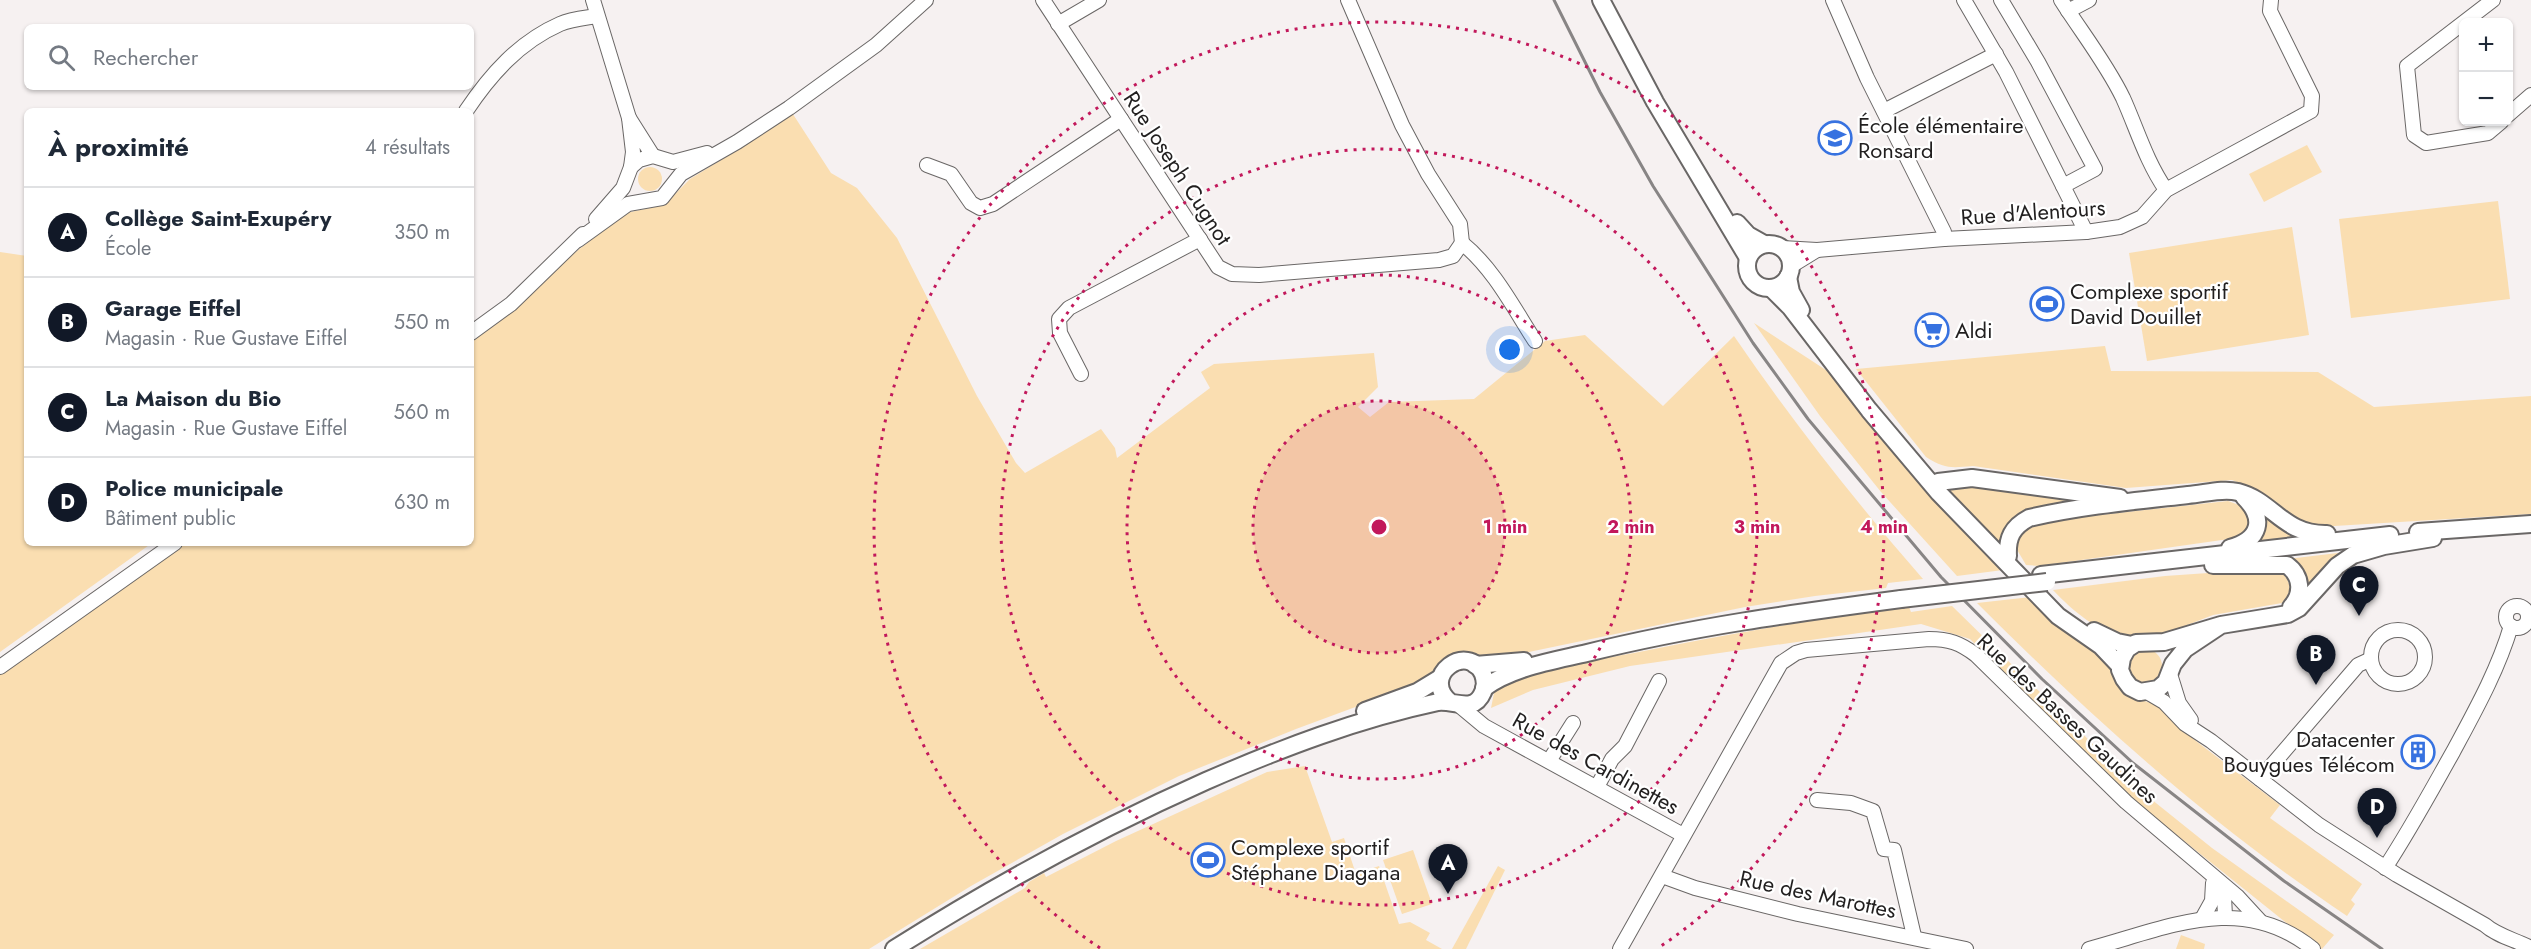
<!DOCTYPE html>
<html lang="fr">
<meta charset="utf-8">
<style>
body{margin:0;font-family:Jost,sans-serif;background:#f2f2f3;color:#1f2937}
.controls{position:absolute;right:18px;top:18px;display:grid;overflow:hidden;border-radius:9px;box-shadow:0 2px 4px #0004}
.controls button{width:54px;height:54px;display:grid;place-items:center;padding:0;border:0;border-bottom:2px solid #e0e1e3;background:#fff;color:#1f2937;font:30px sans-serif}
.you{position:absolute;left:1510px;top:350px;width:21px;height:21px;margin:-15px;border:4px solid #fff;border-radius:50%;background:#1a73e8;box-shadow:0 0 0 9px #1a73e833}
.badge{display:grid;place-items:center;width:39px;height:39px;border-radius:50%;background:#111827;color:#fff;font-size:20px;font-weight:700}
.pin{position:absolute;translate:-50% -50px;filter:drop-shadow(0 2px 3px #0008)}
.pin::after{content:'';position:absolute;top:32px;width:21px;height:18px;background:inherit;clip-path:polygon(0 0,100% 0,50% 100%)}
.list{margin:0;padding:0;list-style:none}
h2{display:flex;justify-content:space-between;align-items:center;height:78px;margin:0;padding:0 24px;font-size:26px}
h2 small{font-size:20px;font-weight:400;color:#747a83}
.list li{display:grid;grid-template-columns:39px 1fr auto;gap:18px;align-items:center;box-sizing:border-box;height:90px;padding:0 24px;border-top:2px solid #e0e1e3}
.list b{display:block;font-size:22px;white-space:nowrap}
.list p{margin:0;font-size:20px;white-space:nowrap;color:#747a83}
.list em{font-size:20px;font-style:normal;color:#747a83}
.icon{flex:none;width:33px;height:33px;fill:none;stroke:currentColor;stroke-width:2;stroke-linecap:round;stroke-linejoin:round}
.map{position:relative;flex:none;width:2531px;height:949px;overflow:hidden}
.search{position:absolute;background:#fff;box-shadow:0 2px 4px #0004;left:24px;top:24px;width:450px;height:66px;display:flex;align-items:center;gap:15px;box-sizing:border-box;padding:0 21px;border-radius:9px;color:#747a83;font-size:22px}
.panel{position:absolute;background:#fff;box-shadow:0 2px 4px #0004;left:24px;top:108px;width:450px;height:438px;border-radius:9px}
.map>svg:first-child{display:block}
</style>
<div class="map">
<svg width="2531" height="949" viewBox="0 0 2531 949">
<rect width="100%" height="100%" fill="#f6f1f1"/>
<!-- green -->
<g fill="#fadeb1">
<path d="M 789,108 L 831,173 L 857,188 L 897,238 L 977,396 L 1016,463 L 1025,473 L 1101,429 L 1115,448 L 1117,458 L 1210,388 L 1201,372 L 1214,364 L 1374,353 L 1378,387 L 1358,407 L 1370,417 L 1389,402 L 1474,399 L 1545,341 L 1585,335 L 1663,406 L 1734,336 C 1792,421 1855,501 1923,579 L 1888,583 L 1886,588 L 1815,596 L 1745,607 L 1509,656 L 1444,661 L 1423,682 L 1296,729 L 1179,776 L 1063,834 L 971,886 L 869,949 L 0,949 L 0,667 L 175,543 L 471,543 L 471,333 L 626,213 L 664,205 L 690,179 L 734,152 Z"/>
<path d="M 2307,145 L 2322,172 L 2264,202 L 2249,174 Z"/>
<circle cx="650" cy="179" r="12"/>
<path d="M 2498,201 L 2510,299 L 2351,318 L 2339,219 Z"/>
<path d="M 2292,227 L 2309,335 L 2147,361 L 2129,253 Z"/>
<path d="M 0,252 L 27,256 L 27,543 L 152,543 L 0,652 Z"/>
<path d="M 1754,323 L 1829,372 L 1934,498 L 2003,570 L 1957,576 L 1881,492 L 1820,416 Z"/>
<path d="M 2105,346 L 2111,371 L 2318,372 L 2374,407 L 2531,396 L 2531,514 L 2318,527 C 2286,520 2263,491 2232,480 L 2126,488 L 1973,466 C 1951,468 1945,469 1926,457 L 1856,369 Z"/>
<path d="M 1959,483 L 2102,498 L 2031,511 L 2003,549 L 1947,487 Z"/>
<path d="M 2228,501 L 2239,505 L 2248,515 C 2251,527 2246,533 2236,538 L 2039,566 L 2026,565 L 2016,548 C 2021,523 2031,525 2053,520 Z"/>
<path d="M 2260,512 L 2306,537 L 2254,543 Z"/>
<path d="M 2346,552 L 2309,590 L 2289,558 L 2296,558 Z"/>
<path d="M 2237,571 L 2282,573 C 2292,583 2292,592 2282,603 L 2213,615 L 2164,634 C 2151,630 2142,640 2128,637 C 2098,633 2073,611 2053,590 L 2165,576 Z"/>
<path d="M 2031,597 L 2095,651 L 2110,666 L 2117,685 L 2126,695 L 2160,706 L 2178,726 L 2196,741 L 2280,805 L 2270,818 L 2362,884 L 2351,900 L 2355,904 L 2347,916 C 2210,824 2094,720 1977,603 Z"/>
<path d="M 1952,606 L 2141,791 L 2212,848 L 2334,935 L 2322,949 L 2309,941 L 2118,788 L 1970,639 L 1921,624 L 1630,666 L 1533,690 L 1491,708 L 1494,693 C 1525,670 1595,660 1634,653 C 1725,635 1816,618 1909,607 L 1911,612 Z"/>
<circle cx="2145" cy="666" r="17"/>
<path d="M 1305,766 L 1332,842 L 1344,838 L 1356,874 L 1379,866 L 1399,924 L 1410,922 L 1430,933 L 1426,940 L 1442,949 L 920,949 L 1025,888 L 1029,882 L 1044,873 L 1046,877 L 1116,841 L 1267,772 Z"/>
<path d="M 1413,850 L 1432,904 L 1402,914 L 1383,860 Z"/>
<path d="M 1498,866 L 1505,870 L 1466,949 L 1452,949 Z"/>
<path d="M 2181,935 L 2205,944 L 2204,949 L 2176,949 Z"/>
</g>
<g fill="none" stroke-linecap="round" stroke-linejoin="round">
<defs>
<g id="minor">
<path d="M 593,0 L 629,118"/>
<path d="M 1043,0 L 1218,267 L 1232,274 L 1259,275 L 1439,260 L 1453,256 L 1462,243"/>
<path d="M 1348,0 L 1402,125 L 1428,174 L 1460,224 L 1462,243"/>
<path d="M 1833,0 L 1867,78 L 1944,232 L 1944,239"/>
<path d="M 1964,0 L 2006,72 L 2086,232"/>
<path d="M 2001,0 L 2038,62 L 2095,169 L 2063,186"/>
<path d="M 2061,0 C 2082,33 2106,63 2123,98 C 2137,129 2146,161 2166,190"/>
<path d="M 2493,0 L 2407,66 L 2414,135 L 2426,143 L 2488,133 L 2501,122"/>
<path d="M 2068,11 L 2089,0"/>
<path d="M 1058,24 L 1099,0"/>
<path d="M 466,111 C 490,75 519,42 560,24 C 571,19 585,18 597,16"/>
<path d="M 1884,111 L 1996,54"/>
<path d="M 2508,115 L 2531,95"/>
<path d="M 927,165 L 951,174 L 971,203 L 980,208 L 993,204 L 1121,119"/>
<path d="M 631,167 L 633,152 L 629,118 L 653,156"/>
<path d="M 596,219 L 623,188 L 631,167 L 639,160 L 653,156 L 673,162 L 707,153"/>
<path d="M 578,240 L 628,204 L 662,198 L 681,174 L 737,142 L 789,108 L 876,45 L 926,0"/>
<path d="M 1462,243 C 1494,269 1513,307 1535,341"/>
<path d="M 1782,248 L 1817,250 L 1944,239 L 2086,232 L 2120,227 L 2142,217 L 2166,190 L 2311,111 L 2312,96 L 2273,17 L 2270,11 L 2271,0"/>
<path d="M 1791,266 L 1817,250"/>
<path d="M 471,333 L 511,304 L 583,234"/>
<path d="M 1081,374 L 1060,333 L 1059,319 L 1069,308 L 1200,239"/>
<circle cx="2517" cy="617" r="11"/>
<circle cx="2398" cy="657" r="27"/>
<path d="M 0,667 L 175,543"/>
<path d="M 2170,674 L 2179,703 L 2191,720"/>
<path d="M 2147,692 L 2164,702 L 2185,724 L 2211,741 L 2319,825 L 2397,875 L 2485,925 C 2497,936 2516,940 2531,948"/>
<path d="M 1460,706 L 1484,726 L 1683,835"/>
<path d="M 1549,761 L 1573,723"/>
<path d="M 2260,779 L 2358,665 L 2371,659"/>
<path d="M 1597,787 L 1612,759 L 1625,746 L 1659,681"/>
<path d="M 1817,800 L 1851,803 L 1873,811 L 1884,849 L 1894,850 L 1914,936"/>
<path d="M 2385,868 C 2410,830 2431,791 2453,752 C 2475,711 2498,670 2511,626"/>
<path d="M 1662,876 L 1695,888 L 1798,914 L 1966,949"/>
<path d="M 2215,885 L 2224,896 L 2225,916"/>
<path d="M 2202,919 L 2212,901 L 2213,883"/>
<path d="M 1620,949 L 1781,663 L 1796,653 L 1806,650 L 1929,639 C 1949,639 1960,643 1976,655 L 2126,802 L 2237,896 L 2260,921"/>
<path d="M 2089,949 C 2168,928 2241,891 2313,949"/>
</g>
<g id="major">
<path d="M 1601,0 L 1655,102 L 1748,258"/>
<path d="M 1737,223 L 1748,235 L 1764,244"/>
<circle cx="1769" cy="266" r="22"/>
<path d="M 1788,277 L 1791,292 L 1801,310"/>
<path d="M 1771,288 L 1790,307 L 1869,410 L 1939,493 L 2058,616 L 2101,646 L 2120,666"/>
<path d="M 1938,482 L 1972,478 L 2120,498"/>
<path d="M 2418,532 L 2531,524"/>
<path d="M 2230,548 C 2260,540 2266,519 2244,497"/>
<path d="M 2008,556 C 2007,538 2012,527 2029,518 C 2081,506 2135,501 2188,495 C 2204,494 2222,488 2238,492 C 2273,501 2283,535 2327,534"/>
<path d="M 2213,565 L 2287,565 C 2302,576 2303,594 2291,607"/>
<path d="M 2041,575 L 2390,535"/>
<path d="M 2221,625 L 2185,649 L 2173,664 L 2166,682 L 2158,689 L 2140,692 L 2130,687 L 2124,679 L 2120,670 L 2122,658 L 2127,649 L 2136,643 L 2164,642 L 2221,625 L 2288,614 L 2299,608 L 2337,566 L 2353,555 L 2384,546 L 2433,538"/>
<path d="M 2094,631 L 2117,642 L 2132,645"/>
<path d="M 1475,665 L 1524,661"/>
<path d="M 1484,688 C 1513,667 1553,661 1587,653 C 1691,627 1795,613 1901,599"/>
<path d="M 1365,711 L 1417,692 L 1440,678"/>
<path d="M 894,949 C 994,886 1098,829 1206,781 C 1282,748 1358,719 1438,702 C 1455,700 1474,714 1483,692 C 1486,686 1485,680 1483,674 C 1468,641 1419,676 1450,702"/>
</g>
</defs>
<!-- minor casing -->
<use href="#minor" stroke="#6a6766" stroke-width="16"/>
<!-- major casing -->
<use href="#major" stroke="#6a6766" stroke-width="20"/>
<!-- minor -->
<use href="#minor" stroke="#fff" stroke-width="14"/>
<!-- major -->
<use href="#major" stroke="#fff" stroke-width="16"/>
<!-- rail -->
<path stroke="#888585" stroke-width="3" d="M 1554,0 L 1600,92 L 1653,186 L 1753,343 L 1808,419 L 1941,577 L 2042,679 L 2133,763 L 2284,881 L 2382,949"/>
<defs>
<path id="major-bridge" d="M 1901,599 L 2047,582"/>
</defs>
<!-- major-bridge casing -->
<use href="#major-bridge" stroke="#6a6766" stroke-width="20" stroke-linecap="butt"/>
<!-- major-bridge -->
<use href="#major-bridge" stroke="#fff" stroke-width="16"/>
</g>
<!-- distance rings -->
<circle cx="1379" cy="527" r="126" fill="#c2185b" fill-opacity=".12"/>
<g fill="none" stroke="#c2185b" stroke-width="3" stroke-dasharray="3 6">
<circle cx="1379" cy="527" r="126"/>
<circle cx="1379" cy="527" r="252"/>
<circle cx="1379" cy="527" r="378"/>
<path d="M1100 948A505 505 0 1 1 1658 948"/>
</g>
<!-- icons -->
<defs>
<symbol id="school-ring" viewBox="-11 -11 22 22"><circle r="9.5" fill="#fff" stroke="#3772e0" stroke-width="1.5"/><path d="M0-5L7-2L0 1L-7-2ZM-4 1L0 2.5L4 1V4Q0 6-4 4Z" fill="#3772e0"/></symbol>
<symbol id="stadium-ring" viewBox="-11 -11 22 22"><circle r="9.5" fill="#fff" stroke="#3772e0" stroke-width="1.5"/><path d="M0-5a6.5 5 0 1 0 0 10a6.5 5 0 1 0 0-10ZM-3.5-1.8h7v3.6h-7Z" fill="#3772e0"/></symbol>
<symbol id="supermarket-ring" viewBox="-11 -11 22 22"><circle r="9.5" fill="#fff" stroke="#3772e0" stroke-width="1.5"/><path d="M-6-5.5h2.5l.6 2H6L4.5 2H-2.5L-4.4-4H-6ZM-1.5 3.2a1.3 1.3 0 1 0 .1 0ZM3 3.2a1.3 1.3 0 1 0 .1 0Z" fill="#3772e0"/></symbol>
<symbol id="building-ring" viewBox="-11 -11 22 22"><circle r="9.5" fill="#fff" stroke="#3772e0" stroke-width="1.5"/><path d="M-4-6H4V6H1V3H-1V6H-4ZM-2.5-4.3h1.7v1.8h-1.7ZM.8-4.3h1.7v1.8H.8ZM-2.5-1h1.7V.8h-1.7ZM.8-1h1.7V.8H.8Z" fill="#3772e0"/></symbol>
</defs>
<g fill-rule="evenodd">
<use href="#school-ring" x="1816" y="119" width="38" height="38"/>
<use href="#stadium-ring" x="2028" y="285" width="38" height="38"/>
<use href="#supermarket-ring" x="1913" y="311" width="38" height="38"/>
<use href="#building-ring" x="2399" y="733" width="38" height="38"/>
<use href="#stadium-ring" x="1189" y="841" width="38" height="38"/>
</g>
<g text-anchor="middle" stroke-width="4.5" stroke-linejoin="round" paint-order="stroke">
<!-- poi labels -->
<g font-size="22" fill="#211f1f" stroke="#fff" text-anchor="start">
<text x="1858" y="133">École élémentaire<tspan x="1858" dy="25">Ronsard</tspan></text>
<text x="2070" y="299">Complexe sportif<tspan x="2070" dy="25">David Douillet</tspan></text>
<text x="1955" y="338">Aldi</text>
<text x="2395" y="747" text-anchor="end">Datacenter<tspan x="2395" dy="25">Bouygues Télécom</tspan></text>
<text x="1231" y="855">Complexe sportif<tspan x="1231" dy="25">Stéphane Diagana</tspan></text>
</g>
<!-- street labels -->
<g font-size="22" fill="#211f1f" stroke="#fff">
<text transform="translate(1178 168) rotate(57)" y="8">Rue Joseph Cugnot</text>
<text transform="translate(2033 212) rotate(-4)" y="8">Rue d'Alentours</text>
<text transform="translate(2068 718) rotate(43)" y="8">Rue des Basses Gaudines</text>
<text transform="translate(1596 763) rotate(29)" y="8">Rue des Cardinettes</text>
<text transform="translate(1818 894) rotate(12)" y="8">Rue des Marottes</text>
</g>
</g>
<circle cx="1379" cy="527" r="9" fill="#c2185b" stroke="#fff" stroke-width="3"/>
<g font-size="18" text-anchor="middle" font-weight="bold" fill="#c2185b" stroke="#fff" stroke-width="4.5" stroke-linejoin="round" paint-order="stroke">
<text x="1505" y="533">1 min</text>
<text x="1631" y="533">2 min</text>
<text x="1757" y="533">3 min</text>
<text x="1884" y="533">4 min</text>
</g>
</svg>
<div class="controls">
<button>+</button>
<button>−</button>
</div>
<div class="you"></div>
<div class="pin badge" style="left:1448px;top:894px">A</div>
<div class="pin badge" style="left:2316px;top:685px">B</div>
<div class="pin badge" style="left:2359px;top:616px">C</div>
<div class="pin badge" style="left:2377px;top:838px">D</div>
<div class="search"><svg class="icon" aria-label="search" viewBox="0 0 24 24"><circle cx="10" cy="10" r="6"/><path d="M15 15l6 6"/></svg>Rechercher</div>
<section class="panel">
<h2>À proximité<small>4 résultats</small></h2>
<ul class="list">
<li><span class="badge">A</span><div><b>Collège Saint-Exupéry</b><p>École</p></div><em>350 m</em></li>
<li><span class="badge">B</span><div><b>Garage Eiffel</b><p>Magasin · Rue Gustave Eiffel</p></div><em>550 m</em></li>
<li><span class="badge">C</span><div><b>La Maison du Bio</b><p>Magasin · Rue Gustave Eiffel</p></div><em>560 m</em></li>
<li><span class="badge">D</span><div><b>Police municipale</b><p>Bâtiment public</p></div><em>630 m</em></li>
</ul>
</section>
</div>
